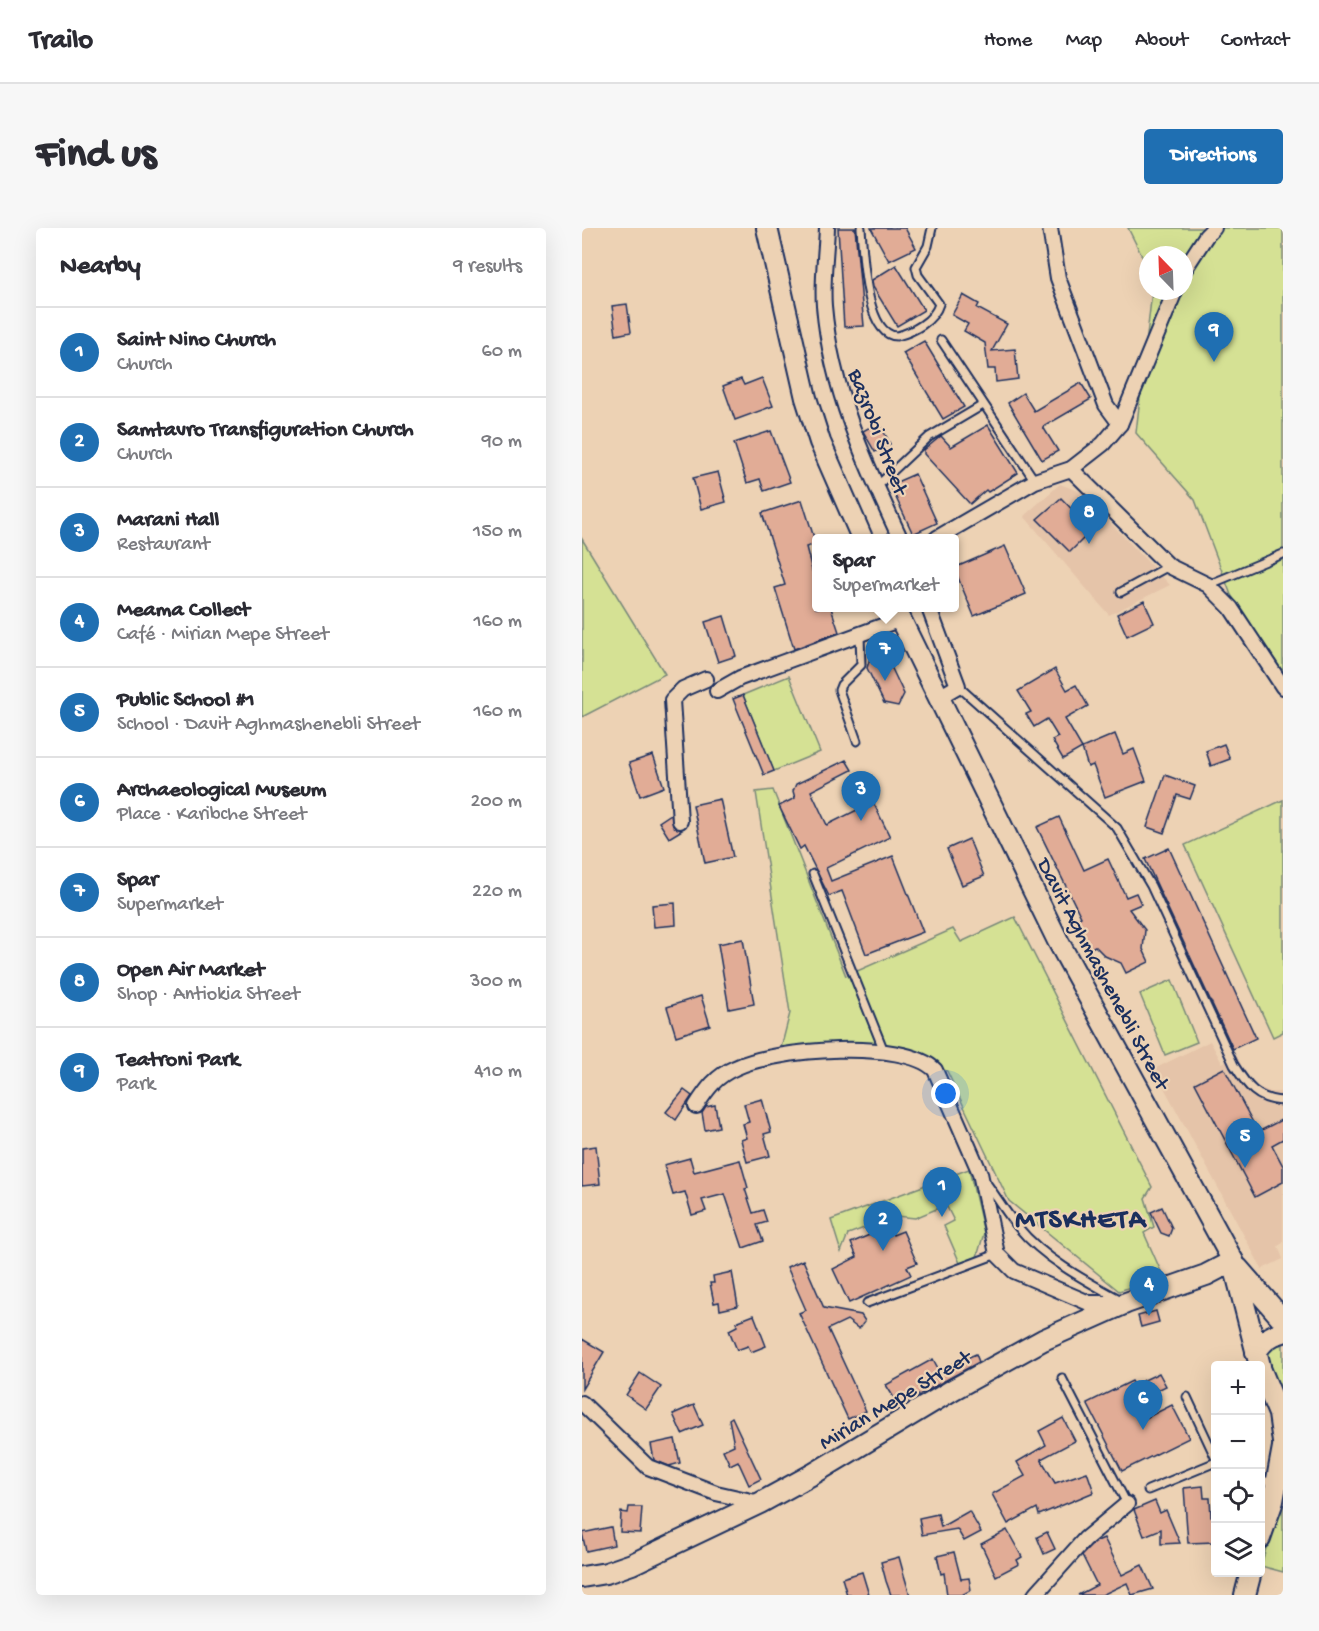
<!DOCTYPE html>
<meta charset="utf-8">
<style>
body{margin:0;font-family:"Gochi Hand",sans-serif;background:#f7f7f7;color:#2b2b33}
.controls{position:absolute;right:18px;bottom:18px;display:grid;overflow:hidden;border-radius:6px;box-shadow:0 6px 24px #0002}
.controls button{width:54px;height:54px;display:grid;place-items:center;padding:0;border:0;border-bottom:2px solid #e1e1e2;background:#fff;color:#2b2b33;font:30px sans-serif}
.compass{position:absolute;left:557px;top:18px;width:54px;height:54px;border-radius:50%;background:#fff;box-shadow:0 6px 24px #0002;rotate:337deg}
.you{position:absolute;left:364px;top:866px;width:21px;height:21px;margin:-15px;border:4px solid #fff;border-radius:50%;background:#1a73e8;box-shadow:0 0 0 9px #1a73e833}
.badge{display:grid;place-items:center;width:39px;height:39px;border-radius:50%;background:#1f6fb2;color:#fff;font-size:20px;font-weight:700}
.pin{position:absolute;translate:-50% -50px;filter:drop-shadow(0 2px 3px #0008)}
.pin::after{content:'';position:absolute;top:32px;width:21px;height:18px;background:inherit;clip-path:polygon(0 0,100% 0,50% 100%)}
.popup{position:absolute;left:230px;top:306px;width:147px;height:78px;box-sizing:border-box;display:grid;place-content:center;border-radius:6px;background:#fff;filter:drop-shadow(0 2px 4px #0005);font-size:20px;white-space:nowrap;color:#7c7c81}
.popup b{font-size:22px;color:#2b2b33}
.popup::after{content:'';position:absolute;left:50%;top:100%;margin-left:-12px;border:12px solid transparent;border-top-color:#fff}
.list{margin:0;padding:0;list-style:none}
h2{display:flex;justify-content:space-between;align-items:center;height:78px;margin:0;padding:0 24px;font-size:26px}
h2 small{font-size:20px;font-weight:400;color:#7c7c81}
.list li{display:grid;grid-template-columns:39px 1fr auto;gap:18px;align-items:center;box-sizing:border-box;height:90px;padding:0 24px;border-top:2px solid #e1e1e2}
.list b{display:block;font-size:22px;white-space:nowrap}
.list p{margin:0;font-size:20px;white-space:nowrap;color:#7c7c81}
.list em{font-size:20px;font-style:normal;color:#7c7c81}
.icon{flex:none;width:33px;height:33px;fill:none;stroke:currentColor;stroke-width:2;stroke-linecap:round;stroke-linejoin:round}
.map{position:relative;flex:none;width:701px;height:1367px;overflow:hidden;border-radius:6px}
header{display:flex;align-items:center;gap:36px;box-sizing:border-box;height:84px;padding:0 30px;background:#fff;border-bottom:2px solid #e1e1e2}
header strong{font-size:28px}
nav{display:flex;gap:33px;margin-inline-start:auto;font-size:21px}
.intro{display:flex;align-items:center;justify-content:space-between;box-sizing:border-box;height:144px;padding:0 36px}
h1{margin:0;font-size:42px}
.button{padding:15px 27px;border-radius:6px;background:#1f6fb2;color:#fff;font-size:21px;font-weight:700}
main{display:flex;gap:36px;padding:0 36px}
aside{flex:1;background:#fff;border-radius:6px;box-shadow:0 6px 24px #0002}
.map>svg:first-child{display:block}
</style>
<header>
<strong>Trailo</strong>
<nav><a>Home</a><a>Map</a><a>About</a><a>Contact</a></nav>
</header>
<div class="intro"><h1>Find us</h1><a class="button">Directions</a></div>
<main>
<aside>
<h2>Nearby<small>9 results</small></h2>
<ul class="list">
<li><span class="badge">1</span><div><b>Saint Nino Church</b><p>Church</p></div><em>60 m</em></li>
<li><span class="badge">2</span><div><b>Samtavro Transfiguration Church</b><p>Church</p></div><em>90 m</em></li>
<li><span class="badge">3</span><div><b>Marani Hall</b><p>Restaurant</p></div><em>150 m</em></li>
<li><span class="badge">4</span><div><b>Meama Collect</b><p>Café · Mirian Mepe Street</p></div><em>160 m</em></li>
<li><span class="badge">5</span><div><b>Public School #1</b><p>School · Davit Aghmashenebli Street</p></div><em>160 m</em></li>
<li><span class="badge">6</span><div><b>Archaeological Museum</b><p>Place · Karibche Street</p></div><em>200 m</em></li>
<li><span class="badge">7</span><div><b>Spar</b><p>Supermarket</p></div><em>220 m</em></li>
<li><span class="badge">8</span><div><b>Open Air Market</b><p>Shop · Antiokia Street</p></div><em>300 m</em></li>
<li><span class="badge">9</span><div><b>Teatroni Park</b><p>Park</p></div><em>410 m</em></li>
</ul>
</aside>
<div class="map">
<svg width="701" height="1367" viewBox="0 0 701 1367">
<rect width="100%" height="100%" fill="#edd2b4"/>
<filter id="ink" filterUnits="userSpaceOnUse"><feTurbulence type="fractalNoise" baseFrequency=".0167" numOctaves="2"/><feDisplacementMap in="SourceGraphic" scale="12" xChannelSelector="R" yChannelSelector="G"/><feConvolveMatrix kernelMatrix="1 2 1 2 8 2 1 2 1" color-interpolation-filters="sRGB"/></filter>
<g filter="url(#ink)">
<!-- built -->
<g fill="#e5c4a9">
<path d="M 478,256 L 499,264 L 588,357 L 527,387 L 442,288 Z"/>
<path d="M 628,813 L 640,835 L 655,828 L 668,856 L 689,864 L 701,864 L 701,1015 L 696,1018 L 701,1031 L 680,1041 L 572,841 Z"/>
</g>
<!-- green -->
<g fill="#d5e194" stroke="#788879" stroke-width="1.5">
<path d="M 546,0 L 701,0 L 701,444 L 649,367 L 613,272 L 554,205 L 570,63 L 602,63 L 602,27 L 566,27 L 566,40 Z"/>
<path d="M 0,311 L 83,446 L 0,489 Z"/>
<path d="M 207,448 L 238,524 L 192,543 L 161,467 Z"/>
<path d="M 191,562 L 264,748 L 371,701 L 379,714 L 433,689 L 570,959 L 563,970 L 572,999 L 562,1005 L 581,1048 L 537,1063 L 427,973 L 365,843 L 288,816 L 199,820 L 208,785 L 174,564 Z"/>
<path d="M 701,572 L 701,804 L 691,809 L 603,617 Z"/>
<path d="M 590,752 L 615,814 L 583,827 L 558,766 Z"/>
<path d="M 387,941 L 402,1005 L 395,1029 L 378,1035 L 362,998 L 372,993 L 364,977 L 333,990 L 314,988 L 266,1006 L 259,1024 L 249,992 Z"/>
<path d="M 701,1111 L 701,1178 L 682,1125 Z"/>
<path d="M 699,1266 L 701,1266 L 701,1344 L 679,1338 Z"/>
</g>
<!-- building -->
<g fill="#e1ac96" stroke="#1b2f5e" stroke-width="1.5">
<path d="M 256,0 L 273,0 L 282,98 L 262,99 Z"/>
<path d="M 289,0 L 323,0 L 334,20 L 307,33 Z"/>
<path d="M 314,37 L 342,82 L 315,98 L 291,59 L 290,52 Z"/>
<path d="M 381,67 L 397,76 L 395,80 L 425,96 L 410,123 L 433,121 L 436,151 L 414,154 L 413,141 L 406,141 L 403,115 L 382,103 L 386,96 L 370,87 Z"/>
<path d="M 45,76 L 49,104 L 34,107 L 30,78 Z"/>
<path d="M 342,113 L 382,179 L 361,191 L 321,125 Z"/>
<path d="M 180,150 L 191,178 L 153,192 L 141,158 L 159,151 L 162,157 Z"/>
<path d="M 499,155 L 509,171 L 461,199 L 476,223 L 460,232 L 426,175 L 441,165 L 452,183 Z"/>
<path d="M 297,194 L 308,216 L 293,224 L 281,203 Z"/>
<path d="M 406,197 L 436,245 L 406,264 L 404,262 L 388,276 L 342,226 L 342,222 L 359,208 L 369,219 Z"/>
<path d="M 189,203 L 208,254 L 182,263 L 178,251 L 165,255 L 152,215 Z"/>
<path d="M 136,244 L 144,274 L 119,281 L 111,250 Z"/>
<path d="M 333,246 L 355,295 L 331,306 L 308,257 Z"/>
<path d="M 479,270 L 510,302 L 488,324 L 455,291 Z"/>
<path d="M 220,272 L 234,316 L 224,319 L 234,357 L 234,380 L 249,380 L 257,404 L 212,421 L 193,360 L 203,357 L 180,285 Z"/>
<path d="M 423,318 L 444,366 L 392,388 L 372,340 Z"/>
<path d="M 562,373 L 572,395 L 545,408 L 535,386 Z"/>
<path d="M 142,388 L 154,428 L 136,434 L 123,394 Z"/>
<path d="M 295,427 L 305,430 L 322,466 L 316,478 L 302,475 L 285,440 L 288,430 Z"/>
<path d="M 473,441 L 485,462 L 494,457 L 506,478 L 483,491 L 500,520 L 481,531 L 470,512 L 476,509 L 465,491 L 452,499 L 444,486 L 449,484 L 436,463 Z"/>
<path d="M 161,467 L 192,543 L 182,547 L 151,471 Z"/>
<path d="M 533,506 L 541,526 L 552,521 L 564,553 L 523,569 L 511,537 L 506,539 L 500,520 Z"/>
<path d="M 642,516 L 648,531 L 629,538 L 624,523 Z"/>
<path d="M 71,527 L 82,559 L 58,568 L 47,535 Z"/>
<path d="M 264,532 L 270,542 L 229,563 L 245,597 L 291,574 L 308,609 L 244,640 L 249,653 L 311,628 L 341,704 L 284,726 L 260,663 L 247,668 L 222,618 L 218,621 L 197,578 L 213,570 L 211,563 L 214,556 Z"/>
<path d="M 583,547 L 613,558 L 608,571 L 595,567 L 582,605 L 565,599 Z"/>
<path d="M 138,571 L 151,629 L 123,635 L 111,577 Z"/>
<path d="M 89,586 L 91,598 L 100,602 L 87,610 L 77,594 Z"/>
<path d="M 477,589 L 502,642 L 526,631 L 544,669 L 554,665 L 559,676 L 547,681 L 563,702 L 561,721 L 567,734 L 544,745 L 539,735 L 523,728 L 513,718 L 507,721 L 492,693 L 499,689 L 455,599 Z"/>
<path d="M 387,611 L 402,648 L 380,657 L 365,621 Z"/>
<path d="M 587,620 L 674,810 L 651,821 L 563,631 Z"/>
<path d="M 93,675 L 94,697 L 72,699 L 70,677 Z"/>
<path d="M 161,711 L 172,776 L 147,781 L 136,716 Z"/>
<path d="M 119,768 L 128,797 L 94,808 L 85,779 Z"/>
<path d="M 642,840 L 676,904 L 701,891 L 701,911 L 690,917 L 701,938 L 701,954 L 673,969 L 613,855 Z"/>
<path d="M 102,862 L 110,868 L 94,892 L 84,884 Z"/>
<path d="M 180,871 L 189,904 L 182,906 L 188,928 L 165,934 L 159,912 L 165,910 L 161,896 L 167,894 L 162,876 Z"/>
<path d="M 133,877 L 137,899 L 123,902 L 120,885 L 124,879 Z"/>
<path d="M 14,918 L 18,956 L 0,958 L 0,920 Z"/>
<path d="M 108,930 L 112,944 L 158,932 L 166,960 L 163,961 L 171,985 L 181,982 L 185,994 L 175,997 L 181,1013 L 161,1020 L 143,966 L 120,972 L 124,983 L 110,987 L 103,964 L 91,967 L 82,937 Z"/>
<path d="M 580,979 L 590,1000 L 587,1008 L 579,1005 L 569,984 Z"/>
<path d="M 308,998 L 311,1007 L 321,1003 L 335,1035 L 325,1039 L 329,1047 L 267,1075 L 251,1041 L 275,1029 L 269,1015 Z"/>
<path d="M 221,1032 L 242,1080 L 279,1087 L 283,1093 L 277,1101 L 265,1092 L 246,1101 L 284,1183 L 266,1191 L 217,1085 L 224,1082 L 205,1039 Z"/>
<path d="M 150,1044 L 156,1078 L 138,1082 L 137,1074 L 132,1075 L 128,1055 L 132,1055 L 131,1048 Z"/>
<path d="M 574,1083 L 577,1094 L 559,1099 L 556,1088 Z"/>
<path d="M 172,1087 L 184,1118 L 169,1124 L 166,1118 L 155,1122 L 147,1102 L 155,1098 L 154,1094 Z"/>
<path d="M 0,1111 L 22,1124 L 0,1161 Z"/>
<path d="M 394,1126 L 397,1134 L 317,1178 L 304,1157 L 351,1131 L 357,1142 Z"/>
<path d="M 58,1145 L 79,1159 L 64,1181 L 44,1167 Z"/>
<path d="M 577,1145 L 584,1158 L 549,1175 L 558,1193 L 590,1177 L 607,1210 L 540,1243 L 505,1175 L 550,1153 L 552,1157 Z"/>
<path d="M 112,1177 L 121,1197 L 100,1206 L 91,1186 Z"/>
<path d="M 150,1189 L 179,1251 L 167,1257 L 156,1233 L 148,1237 L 141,1222 L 152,1217 L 147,1191 Z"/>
<path d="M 481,1190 L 493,1213 L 459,1231 L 473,1255 L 505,1244 L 512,1264 L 457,1287 L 455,1280 L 426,1296 L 410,1266 L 443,1248 L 435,1234 L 464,1217 L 457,1203 Z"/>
<path d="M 93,1211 L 98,1235 L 87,1238 L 72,1232 L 69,1216 Z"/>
<path d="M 621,1258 L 622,1270 L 628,1270 L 629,1289 L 633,1289 L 633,1314 L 606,1315 L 602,1260 Z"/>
<path d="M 573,1273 L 578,1285 L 584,1282 L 598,1315 L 579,1316 L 579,1301 L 562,1308 L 552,1282 Z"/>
<path d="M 47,1279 L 60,1279 L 58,1305 L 38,1304 L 39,1284 L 46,1285 Z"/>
<path d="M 387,1283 L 399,1304 L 382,1313 L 375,1301 L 340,1307 L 337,1290 L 356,1286 L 359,1299 Z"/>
<path d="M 29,1299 L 32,1317 L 4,1323 L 0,1305 Z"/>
<path d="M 425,1302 L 440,1329 L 435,1332 L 437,1336 L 414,1348 L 399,1316 Z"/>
<path d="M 465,1304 L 473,1321 L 462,1326 L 455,1309 Z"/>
<path d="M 522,1310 L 540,1347 L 560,1337 L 571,1361 L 550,1367 L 545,1355 L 520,1367 L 496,1367 L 515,1357 L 500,1327 L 513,1314 Z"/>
<path d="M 372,1324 L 379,1351 L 387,1350 L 389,1362 L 380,1367 L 365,1367 L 362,1345 L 359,1346 L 355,1328 Z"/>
<path d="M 317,1329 L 322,1347 L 328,1367 L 309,1367 L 304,1353 L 299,1334 Z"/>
<path d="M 280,1344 L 287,1367 L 265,1367 L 260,1350 Z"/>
</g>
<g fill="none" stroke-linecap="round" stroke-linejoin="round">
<defs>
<g id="lane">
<path d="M 279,0 C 281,23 283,108 315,108 C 331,104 352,93 357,76 L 336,47 L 334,39 L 346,18 L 350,0"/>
<path d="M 359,112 L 453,253"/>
<path d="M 294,259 L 347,209 L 401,177"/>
<path d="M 626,357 L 701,326"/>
<path d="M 539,364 L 587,338"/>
<path d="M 376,458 L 535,600 L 569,658 L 652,837 C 665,858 675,872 701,873"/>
<path d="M 275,513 L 257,462 L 259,457 L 279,437 L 278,408"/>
<path d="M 231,646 L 302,823"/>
<path d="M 403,953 C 414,968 424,985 436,999 C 462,1031 504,1053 539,1072"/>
<path d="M 285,1075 L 415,1026"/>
<path d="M 480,1150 L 545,1276"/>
<path d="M 605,1169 L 634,1231"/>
<path d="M 678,1252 L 694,1255"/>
<path d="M 566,1262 L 634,1234"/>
</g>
<g id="street">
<path d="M 245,0 C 244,25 240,52 242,78 C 249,161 283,235 318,310"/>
<path d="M 468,0 L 476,50 L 524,177 L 538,196"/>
<path d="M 602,42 L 624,8 L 632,0"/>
<path d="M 489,241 L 587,338 L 626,357 L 649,380 L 701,459"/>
<path d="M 355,310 L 453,253 L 489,241 L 521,216 L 538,196 L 593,63"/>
<path d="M 347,380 L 376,458 L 357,469"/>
<path d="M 135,463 L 158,450 L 319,391"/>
<path d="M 98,593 L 90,472 L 101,461 L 124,451"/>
<path d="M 114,878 C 125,861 134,848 153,840 C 192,821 322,810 353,842 L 398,945 L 415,1026 L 432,1043 L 507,1075 L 538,1075"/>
<path d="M 0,1175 L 66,1239 L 134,1265 L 178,1275"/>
<path d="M 453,1367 L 503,1311 L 545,1276"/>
</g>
<g id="secondary">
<path d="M 185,0 L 224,170 L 238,214 L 280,310"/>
<path d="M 313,380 L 476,713 L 651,1033 L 678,1138"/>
<path d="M 656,1040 L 701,1092"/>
<path d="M 674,1124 C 681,1113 688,1107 701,1104"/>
<path d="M 678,1140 L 697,1186 L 701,1214"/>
<path d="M 678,1310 L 691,1273 L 701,1219"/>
<path d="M 0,1349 L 24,1345 L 50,1336 L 178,1275 L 231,1246 L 372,1161 L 461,1112 L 544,1075 L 624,1047 L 651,1033"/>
<path d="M 663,1367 L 669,1344"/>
</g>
</defs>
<!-- lane casing -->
<use href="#lane" stroke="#1b2f5e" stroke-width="11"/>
<!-- street casing -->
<use href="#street" stroke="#1b2f5e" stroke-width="18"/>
<!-- secondary casing -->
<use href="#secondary" stroke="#1b2f5e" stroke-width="24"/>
<!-- lane -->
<use href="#lane" stroke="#edd2b4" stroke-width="7"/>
<!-- street -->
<use href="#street" stroke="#edd2b4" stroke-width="14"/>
<!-- secondary -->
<use href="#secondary" stroke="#edd2b4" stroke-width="20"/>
</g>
</g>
<g text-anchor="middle" stroke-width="4.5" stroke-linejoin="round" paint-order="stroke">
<!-- street labels -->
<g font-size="22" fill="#1b2f5e" stroke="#edd2b4">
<text transform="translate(298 203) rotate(69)" y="8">Bazrobi Street</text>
<text transform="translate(523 745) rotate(62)" y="8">Davit Aghmashenebli Street</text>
<text transform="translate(312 1170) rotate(-31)" y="8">Mirian Mepe Street</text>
</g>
<!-- district labels -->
<g font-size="28" font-weight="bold" letter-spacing="1.5" fill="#1b2f5e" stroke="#edd2b4">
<text x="499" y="999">MTSKHETA</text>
</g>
</g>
</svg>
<div class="controls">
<button>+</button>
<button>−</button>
<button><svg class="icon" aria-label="locate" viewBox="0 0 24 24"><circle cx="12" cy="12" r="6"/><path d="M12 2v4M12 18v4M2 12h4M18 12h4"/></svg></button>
<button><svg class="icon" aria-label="layers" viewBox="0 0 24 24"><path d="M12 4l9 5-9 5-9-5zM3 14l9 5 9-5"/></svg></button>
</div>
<svg class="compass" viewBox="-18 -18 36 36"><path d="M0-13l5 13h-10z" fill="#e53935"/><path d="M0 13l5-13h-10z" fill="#7c7c81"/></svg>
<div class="you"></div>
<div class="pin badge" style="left:360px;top:989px">1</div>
<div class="pin badge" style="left:301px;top:1023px">2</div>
<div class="pin badge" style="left:279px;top:593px">3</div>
<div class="pin badge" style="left:567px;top:1088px">4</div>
<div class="pin badge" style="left:663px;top:940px">5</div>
<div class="pin badge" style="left:561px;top:1202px">6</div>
<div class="pin badge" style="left:303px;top:453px">7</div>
<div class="popup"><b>Spar</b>Supermarket</div>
<div class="pin badge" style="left:507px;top:316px">8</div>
<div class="pin badge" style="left:632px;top:134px">9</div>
</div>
</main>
